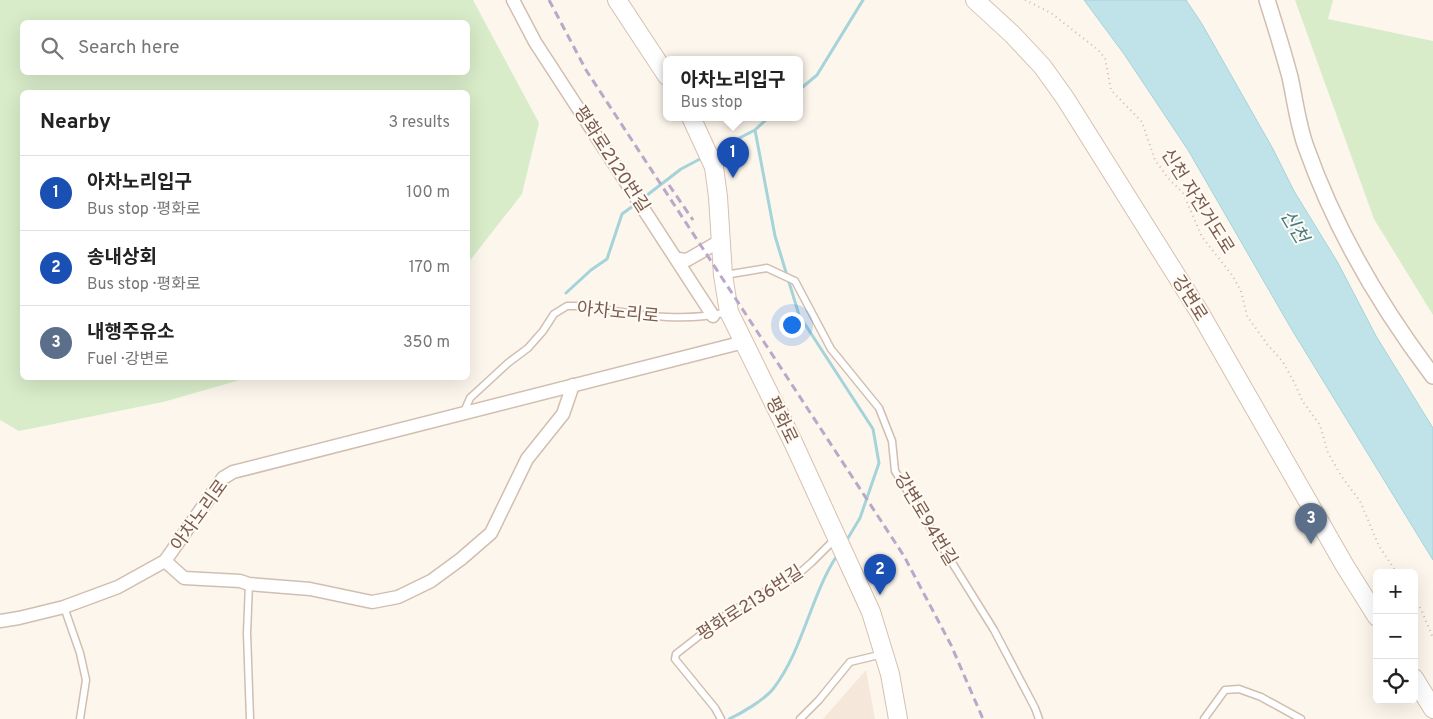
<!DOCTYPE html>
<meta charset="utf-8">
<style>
body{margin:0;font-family:Overpass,"Noto Sans KR",sans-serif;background:#f2f2f2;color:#222}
.controls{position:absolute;right:15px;bottom:15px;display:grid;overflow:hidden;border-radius:8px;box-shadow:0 5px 20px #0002}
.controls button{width:45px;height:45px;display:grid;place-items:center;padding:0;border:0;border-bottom:1px solid #e0e0e0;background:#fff;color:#222;font:25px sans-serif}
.you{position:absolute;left:791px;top:324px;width:18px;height:18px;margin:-12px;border:4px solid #fff;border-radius:50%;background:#1a73e8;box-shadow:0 0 0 8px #1a73e833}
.badge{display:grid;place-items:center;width:32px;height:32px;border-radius:50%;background:#db2777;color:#fff;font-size:16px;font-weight:700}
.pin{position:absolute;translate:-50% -41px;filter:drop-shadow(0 1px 2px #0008)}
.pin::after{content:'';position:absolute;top:26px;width:18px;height:15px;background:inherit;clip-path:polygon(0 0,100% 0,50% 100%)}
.popup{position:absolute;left:663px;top:56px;width:140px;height:65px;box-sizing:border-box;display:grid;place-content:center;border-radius:8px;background:#fff;filter:drop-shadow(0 1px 4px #0005);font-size:16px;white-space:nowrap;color:#767676}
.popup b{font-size:19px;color:#222}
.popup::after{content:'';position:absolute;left:50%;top:100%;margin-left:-10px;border:10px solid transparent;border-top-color:#fff}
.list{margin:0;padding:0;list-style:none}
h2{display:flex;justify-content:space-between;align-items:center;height:65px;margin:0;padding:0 20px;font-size:21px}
h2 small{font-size:16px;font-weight:400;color:#767676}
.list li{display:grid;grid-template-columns:32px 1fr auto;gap:15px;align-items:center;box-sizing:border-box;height:75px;padding:0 20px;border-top:1px solid #e0e0e0}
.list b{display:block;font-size:19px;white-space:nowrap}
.list p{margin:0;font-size:16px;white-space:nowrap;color:#767676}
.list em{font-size:16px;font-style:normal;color:#767676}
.icon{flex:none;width:28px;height:28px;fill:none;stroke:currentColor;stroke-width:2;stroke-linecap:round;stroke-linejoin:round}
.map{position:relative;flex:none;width:1433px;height:719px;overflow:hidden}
.search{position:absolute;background:#fff;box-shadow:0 5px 20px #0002;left:20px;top:20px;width:450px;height:55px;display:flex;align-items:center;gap:12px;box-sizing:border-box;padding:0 18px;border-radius:8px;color:#767676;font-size:19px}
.panel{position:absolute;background:#fff;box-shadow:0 5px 20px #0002;left:20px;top:90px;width:450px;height:290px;border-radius:8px}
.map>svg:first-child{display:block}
</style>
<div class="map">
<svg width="1433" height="719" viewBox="0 0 1433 719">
<rect width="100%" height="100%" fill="#fdf6ec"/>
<!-- residential -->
<path fill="#f5e8da" d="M 866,670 L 875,719 L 823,719 Z"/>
<!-- green -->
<g fill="#d8ecc9" fill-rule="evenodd">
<path d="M 0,0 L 473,0 L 539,123 L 522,194 L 468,263 L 468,92 L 22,92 L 22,378 L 247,378 L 163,402 L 19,431 L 0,420 ZM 22,22 L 468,22 L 468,72 L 22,72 Z"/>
<path d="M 1295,0 L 1333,0 L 1328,19 L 1433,41 L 1433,315 L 1374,219 Z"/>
</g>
<!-- water -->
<path fill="#bfe3e8" stroke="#a5d3da" d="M 1084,0 L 1186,0 L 1202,24 L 1273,149 L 1294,191 L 1338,263 L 1376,336 L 1433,428 L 1433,560 L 1292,330 L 1188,150 L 1124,54 Z"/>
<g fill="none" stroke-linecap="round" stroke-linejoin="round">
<!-- stream -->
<g stroke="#a5d3da" stroke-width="3">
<path d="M 799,90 L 817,75 L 863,0"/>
<path d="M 769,117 L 755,130 L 775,236 L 799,315 L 873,429 L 879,463 L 860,518 L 848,538"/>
<path d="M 718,149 L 755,130"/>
<path d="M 642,199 L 681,169 L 700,159"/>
<path d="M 566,293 L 591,270 L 607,259 L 622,214 L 637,203"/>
<path d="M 729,719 C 742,713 764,700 773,689 C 803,650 810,598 836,557"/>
</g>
<defs>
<g id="service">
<path d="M 725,275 L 767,268 L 795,281 L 831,349 L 879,408 L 892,441 L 895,471 L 994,630 L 1035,708 L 1039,719"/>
<path d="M 464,412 L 470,398 L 508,363 L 528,348 L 543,331 L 554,314 L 567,306 L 582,306 C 632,313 678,324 728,312"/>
<path d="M 249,584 L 247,633 L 250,719"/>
<path d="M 64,607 L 80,653 L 86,680 L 80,719"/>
<path d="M 721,719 L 715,708 L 675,659 L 676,654 L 726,615 L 766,591 L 795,577 L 812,562 L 836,538"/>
<path d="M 800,719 L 819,700 L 850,662 L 883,654"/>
<path d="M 1204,719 L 1225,690 L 1239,689 L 1261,697 L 1301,719"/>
</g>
<g id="minor">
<path d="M 513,0 L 535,42 L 713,316"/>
<path d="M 678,259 L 687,260 L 720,241"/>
<path d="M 165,561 L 184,578 L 240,581 L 249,584 L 310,589 L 372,602 L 398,597 L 431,581 L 461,559 L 491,533 L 527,459 L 563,414 L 573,385"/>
<path d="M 0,621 L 19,618 L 64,607 L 118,587 L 165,561 L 223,478 L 233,472 L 744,342"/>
</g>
<path id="tertiary" d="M 1267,0 C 1275,25 1283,51 1290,77 C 1295,100 1298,125 1306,147 C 1335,229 1380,306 1433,376"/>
<g id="secondary">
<path d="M 617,0 L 667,76"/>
<path d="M 975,0 L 1012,34 L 1042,66 L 1065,98 L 1200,313 L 1345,566 L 1377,617"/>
<path d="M 691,117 L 714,167 L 718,197 L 723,275 L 729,312 L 793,442 L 871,612 L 890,674 L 898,719"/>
<path d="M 1414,678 L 1433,709"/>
</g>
</defs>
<!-- service casing -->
<use href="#service" stroke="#d1beb0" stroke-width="9"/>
<!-- minor casing -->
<use href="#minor" stroke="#d1beb0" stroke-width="15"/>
<!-- tertiary casing -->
<use href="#tertiary" stroke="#d1beb0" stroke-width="18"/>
<!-- secondary casing -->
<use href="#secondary" stroke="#d6c0b0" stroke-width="20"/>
<!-- path -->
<g stroke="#d9b8a5" stroke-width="2" stroke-dasharray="1 4" stroke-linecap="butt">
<path d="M 1025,0 L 1051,13 L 1097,49 L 1105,58 L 1111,90 L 1142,122 L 1155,160 L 1168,178 L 1183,193 L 1202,237 L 1232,275 L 1241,291 L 1247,316 L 1267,344 L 1283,362 L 1295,384 L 1303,402 L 1320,425 L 1328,453 L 1342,477 L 1360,501 L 1379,546 L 1397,573"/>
<path d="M 1414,599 L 1421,609 L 1433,638"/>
</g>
<!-- service -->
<use href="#service" stroke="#fff" stroke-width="6"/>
<!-- minor -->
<use href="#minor" stroke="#fff" stroke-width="12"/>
<!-- tertiary -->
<use href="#tertiary" stroke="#fff" stroke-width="15"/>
<!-- secondary -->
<use href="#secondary" stroke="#fff" stroke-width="18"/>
<!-- rail -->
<g stroke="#b9a8c9" stroke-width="3" stroke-dasharray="8 5" stroke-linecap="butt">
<path d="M 549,0 L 586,70 L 904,556 L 951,645 L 983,719"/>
<path d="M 669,185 L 693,220"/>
</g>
</g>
<g text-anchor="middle" stroke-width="4" stroke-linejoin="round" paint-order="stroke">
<!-- street labels -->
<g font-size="18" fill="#7a5c4d" stroke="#fffaf3">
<text transform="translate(612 159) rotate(57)" y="6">평화로2120번길</text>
<text transform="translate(1198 201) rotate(58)" y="6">신천 자전거도로</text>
<text transform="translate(1190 298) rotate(58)" y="6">강변로</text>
<text transform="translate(618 312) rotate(6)" y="6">아차노리로</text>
<text transform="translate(782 420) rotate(64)" y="6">평화로</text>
<text transform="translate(199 515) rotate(-54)" y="6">아차노리로</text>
<text transform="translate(926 519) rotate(59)" y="6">강변로94번길</text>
<text transform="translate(750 603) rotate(-33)" y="6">평화로2136번길</text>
</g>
<!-- water labels -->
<g font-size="19" font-style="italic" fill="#437c86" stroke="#fffaf3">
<text transform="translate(1295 226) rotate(59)" y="7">신천</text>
</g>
</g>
</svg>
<div class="controls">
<button>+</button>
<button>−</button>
<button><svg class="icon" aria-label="locate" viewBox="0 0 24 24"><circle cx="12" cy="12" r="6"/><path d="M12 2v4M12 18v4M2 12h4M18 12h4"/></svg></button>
</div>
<div class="you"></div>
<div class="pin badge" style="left:733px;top:178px;background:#1a4fb4">1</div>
<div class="popup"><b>아차노리입구</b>Bus stop</div>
<div class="pin badge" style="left:880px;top:595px;background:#1a4fb4">2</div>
<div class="pin badge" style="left:1311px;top:544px;background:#5c6f8a">3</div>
<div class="search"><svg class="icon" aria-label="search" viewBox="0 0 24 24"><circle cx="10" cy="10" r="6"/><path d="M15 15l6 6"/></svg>Search here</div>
<section class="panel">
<h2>Nearby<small>3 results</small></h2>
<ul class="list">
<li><span class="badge" style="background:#1a4fb4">1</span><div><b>아차노리입구</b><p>Bus stop · 평화로</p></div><em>100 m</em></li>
<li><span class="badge" style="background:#1a4fb4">2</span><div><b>송내상회</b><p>Bus stop · 평화로</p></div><em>170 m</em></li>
<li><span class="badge" style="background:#5c6f8a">3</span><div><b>내행주유소</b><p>Fuel · 강변로</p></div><em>350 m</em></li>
</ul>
</section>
</div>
